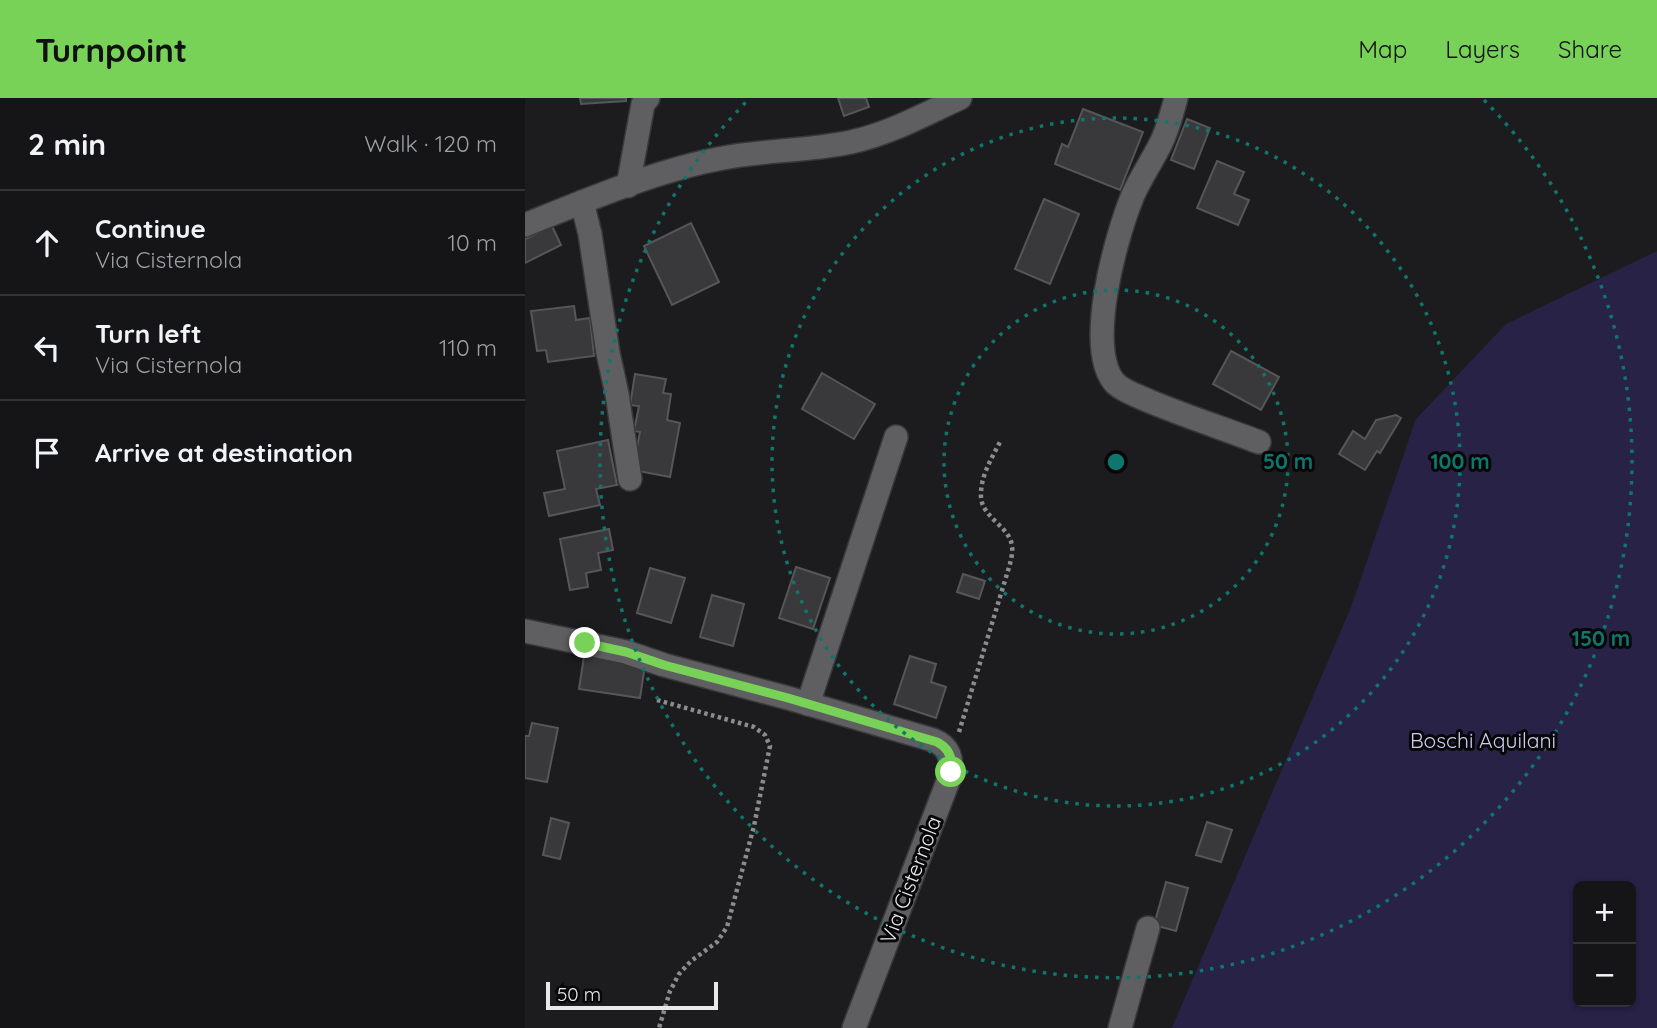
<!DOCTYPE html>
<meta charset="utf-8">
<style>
body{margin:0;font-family:Quicksand,sans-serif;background:#1e1e20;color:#f1f3f6}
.controls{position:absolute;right:21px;bottom:21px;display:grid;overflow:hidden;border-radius:10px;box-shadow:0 2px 5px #0004}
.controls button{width:63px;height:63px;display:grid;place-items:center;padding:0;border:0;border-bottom:2px solid #343436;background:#151517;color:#f1f3f6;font:35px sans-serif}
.scale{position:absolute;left:21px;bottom:18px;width:172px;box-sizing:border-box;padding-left:7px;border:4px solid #e8e8ea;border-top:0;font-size:19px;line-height:24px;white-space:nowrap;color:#e8e8ea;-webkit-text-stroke:5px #070708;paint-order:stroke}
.stop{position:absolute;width:21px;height:21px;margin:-16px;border:5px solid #78d258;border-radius:50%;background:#fff}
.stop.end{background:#78d258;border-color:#fff;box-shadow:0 2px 7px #0008}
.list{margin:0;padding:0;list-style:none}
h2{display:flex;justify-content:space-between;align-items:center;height:91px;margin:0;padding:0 28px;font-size:30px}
h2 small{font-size:23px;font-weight:400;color:#9d9fa1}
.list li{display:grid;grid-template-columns:46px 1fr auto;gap:21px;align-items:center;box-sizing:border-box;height:105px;padding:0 28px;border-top:2px solid #343436}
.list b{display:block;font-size:26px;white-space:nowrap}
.list p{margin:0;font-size:23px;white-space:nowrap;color:#9d9fa1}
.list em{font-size:23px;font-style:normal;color:#9d9fa1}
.icon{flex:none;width:38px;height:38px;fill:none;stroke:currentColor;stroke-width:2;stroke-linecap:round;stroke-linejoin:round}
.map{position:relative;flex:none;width:1132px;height:930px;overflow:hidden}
header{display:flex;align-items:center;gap:42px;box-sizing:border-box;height:98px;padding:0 35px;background:#78d258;color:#111}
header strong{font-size:33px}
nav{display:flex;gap:38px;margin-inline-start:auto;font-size:24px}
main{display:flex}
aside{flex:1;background:#151517}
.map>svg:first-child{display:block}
</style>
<header>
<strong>Turnpoint</strong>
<nav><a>Map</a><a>Layers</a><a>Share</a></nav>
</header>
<main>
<aside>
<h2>2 min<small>Walk · 120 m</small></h2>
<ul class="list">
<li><svg class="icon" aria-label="ahead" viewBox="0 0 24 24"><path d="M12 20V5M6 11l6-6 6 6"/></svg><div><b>Continue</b><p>Via Cisternola</p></div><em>10 m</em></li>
<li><svg class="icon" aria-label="left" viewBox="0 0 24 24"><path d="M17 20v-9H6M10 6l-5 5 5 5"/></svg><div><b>Turn left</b><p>Via Cisternola</p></div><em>110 m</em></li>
<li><svg class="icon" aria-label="arrive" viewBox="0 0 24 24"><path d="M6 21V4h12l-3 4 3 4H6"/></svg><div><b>Arrive at destination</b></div></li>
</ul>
</aside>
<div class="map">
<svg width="1132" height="930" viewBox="0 0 1132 930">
<rect width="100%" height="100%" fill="#1c1c1f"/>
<!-- green -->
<path fill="#272246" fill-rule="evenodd" d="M 1132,153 L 1132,930 L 647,930 L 826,509 L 891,321 L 981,226 ZM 1053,788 L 1106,788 L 1106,904 L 1053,904 Z"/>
<!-- building -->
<g fill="#39383b" stroke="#565659" stroke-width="2">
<path d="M 55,0 L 101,0 L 101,3 L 56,6 Z"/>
<path d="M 313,0 L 341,0 L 344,9 L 319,18 Z"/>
<path d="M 558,11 L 618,34 L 595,92 L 530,66 L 537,46 L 543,49 Z"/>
<path d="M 662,21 L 685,30 L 669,71 L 646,62 Z"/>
<path d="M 692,63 L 719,74 L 709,96 L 724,102 L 713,127 L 672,110 Z"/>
<path d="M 519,101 L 554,116 L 525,186 L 490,171 Z"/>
<path d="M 166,125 L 194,184 L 147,207 L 119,148 Z"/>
<path d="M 27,128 L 36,147 L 0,165 L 0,141 Z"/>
<path d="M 49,208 L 51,222 L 65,220 L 69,258 L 23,264 L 21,252 L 12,253 L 6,213 Z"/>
<path d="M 706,253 L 754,279 L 736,312 L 688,286 Z"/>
<path d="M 297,275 L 350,306 L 329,341 L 277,311 Z"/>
<path d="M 110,276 L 141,281 L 138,295 L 146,296 L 142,322 L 155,325 L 145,379 L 113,373 L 110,360 L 115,334 L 109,333 L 114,308 L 105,307 Z"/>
<path d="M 871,317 L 876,320 L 855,355 L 852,353 L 840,372 L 814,356 L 828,333 L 840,341 L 851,322 Z"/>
<path d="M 83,342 L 92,387 L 71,391 L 75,407 L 24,418 L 19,395 L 40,391 L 32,353 Z"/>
<path d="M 84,431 L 88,452 L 73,455 L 76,472 L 61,475 L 63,489 L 45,492 L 35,441 Z"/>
<path d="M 271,469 L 305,480 L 288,531 L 254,520 Z"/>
<path d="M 125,470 L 160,480 L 146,525 L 112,515 Z"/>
<path d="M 438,476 L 460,483 L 454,501 L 432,494 Z"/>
<path d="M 187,497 L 219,506 L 208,548 L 175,539 Z"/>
<path d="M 59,558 L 120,567 L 115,600 L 54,591 Z"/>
<path d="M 385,558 L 411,566 L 406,584 L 421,589 L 411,620 L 369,606 Z"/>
<path d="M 7,625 L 33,630 L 22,684 L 0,680 L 0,638 L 4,638 Z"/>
<path d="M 26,720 L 44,725 L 35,761 L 18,757 Z"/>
<path d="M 682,724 L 707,732 L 696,764 L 671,757 Z"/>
<path d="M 641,784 L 663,790 L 651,833 L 629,827 Z"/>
</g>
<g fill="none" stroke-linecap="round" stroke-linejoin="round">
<defs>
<g id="minor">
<path d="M 651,0 C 647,15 643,31 636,45 C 627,63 616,79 608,97 C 592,135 558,253 591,286 C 600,294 613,298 624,303 C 660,318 697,330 734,344"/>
<path d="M 103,88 L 118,6 L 123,0"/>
<path d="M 57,104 L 65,136 L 83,255 L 92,296 L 105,381"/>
<path d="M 0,127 C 62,102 132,72 198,60 C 240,52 284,53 326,44 C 364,36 400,16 435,0"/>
<path d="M 0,533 L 101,554 L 139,567 L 263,600 L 408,642 C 424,648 428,661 425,678 L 329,930"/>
<path d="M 283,606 L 371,339"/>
<path d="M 595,930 L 623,830"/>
</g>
</defs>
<!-- minor casing -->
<use href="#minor" stroke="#38383a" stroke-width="26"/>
<!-- path -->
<g stroke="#8c8c8e" stroke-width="4.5" stroke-dasharray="3.5 3.5" stroke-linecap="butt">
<path d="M 132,602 L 229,629 L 240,637 L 245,648 L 229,728 L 202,829 L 192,844 L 166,863 L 154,876 L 145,893 L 134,930"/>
<path d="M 434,634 L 485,466 C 486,461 488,454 487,449 C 486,429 457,420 456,399 C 455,378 467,360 476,342"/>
</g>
<!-- minor -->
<use href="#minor" stroke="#5f5f62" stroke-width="23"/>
</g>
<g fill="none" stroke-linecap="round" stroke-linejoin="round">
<!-- route -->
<path stroke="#78d258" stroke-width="9" d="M 60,545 L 101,554 L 139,567 L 263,600 L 412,644 C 424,650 428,661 426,674"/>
</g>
<!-- distance rings -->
<g fill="none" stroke="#0f766e" stroke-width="3.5" stroke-dasharray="3.5 7">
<circle cx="591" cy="364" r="172"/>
<circle cx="591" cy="364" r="344"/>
<path d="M959 2A516 516 0 1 1 223 2"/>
</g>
<g text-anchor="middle" stroke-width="6" stroke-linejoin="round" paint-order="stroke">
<!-- park labels -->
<g font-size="21" fill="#cdcbf1" stroke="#070708">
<text x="958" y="650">Boschi Aquilani</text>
</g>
<!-- street labels -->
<g font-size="21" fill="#e8e8ea" stroke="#070708">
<text transform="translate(386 782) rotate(-69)" y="7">Via Cisternola</text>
</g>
</g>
<circle cx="591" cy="364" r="10" fill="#0f766e" stroke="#070708" stroke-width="3.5"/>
<g font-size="21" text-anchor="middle" font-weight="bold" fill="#0f766e" stroke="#070708" stroke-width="6" stroke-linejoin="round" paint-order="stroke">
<text x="763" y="371">50 m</text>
<text x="935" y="371">100 m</text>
<text x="1076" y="548">150 m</text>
</g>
</svg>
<div class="controls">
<button>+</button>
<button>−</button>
</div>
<div class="scale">50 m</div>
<div class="stop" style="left:426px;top:674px"></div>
<div class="stop end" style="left:60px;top:545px"></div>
</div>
</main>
